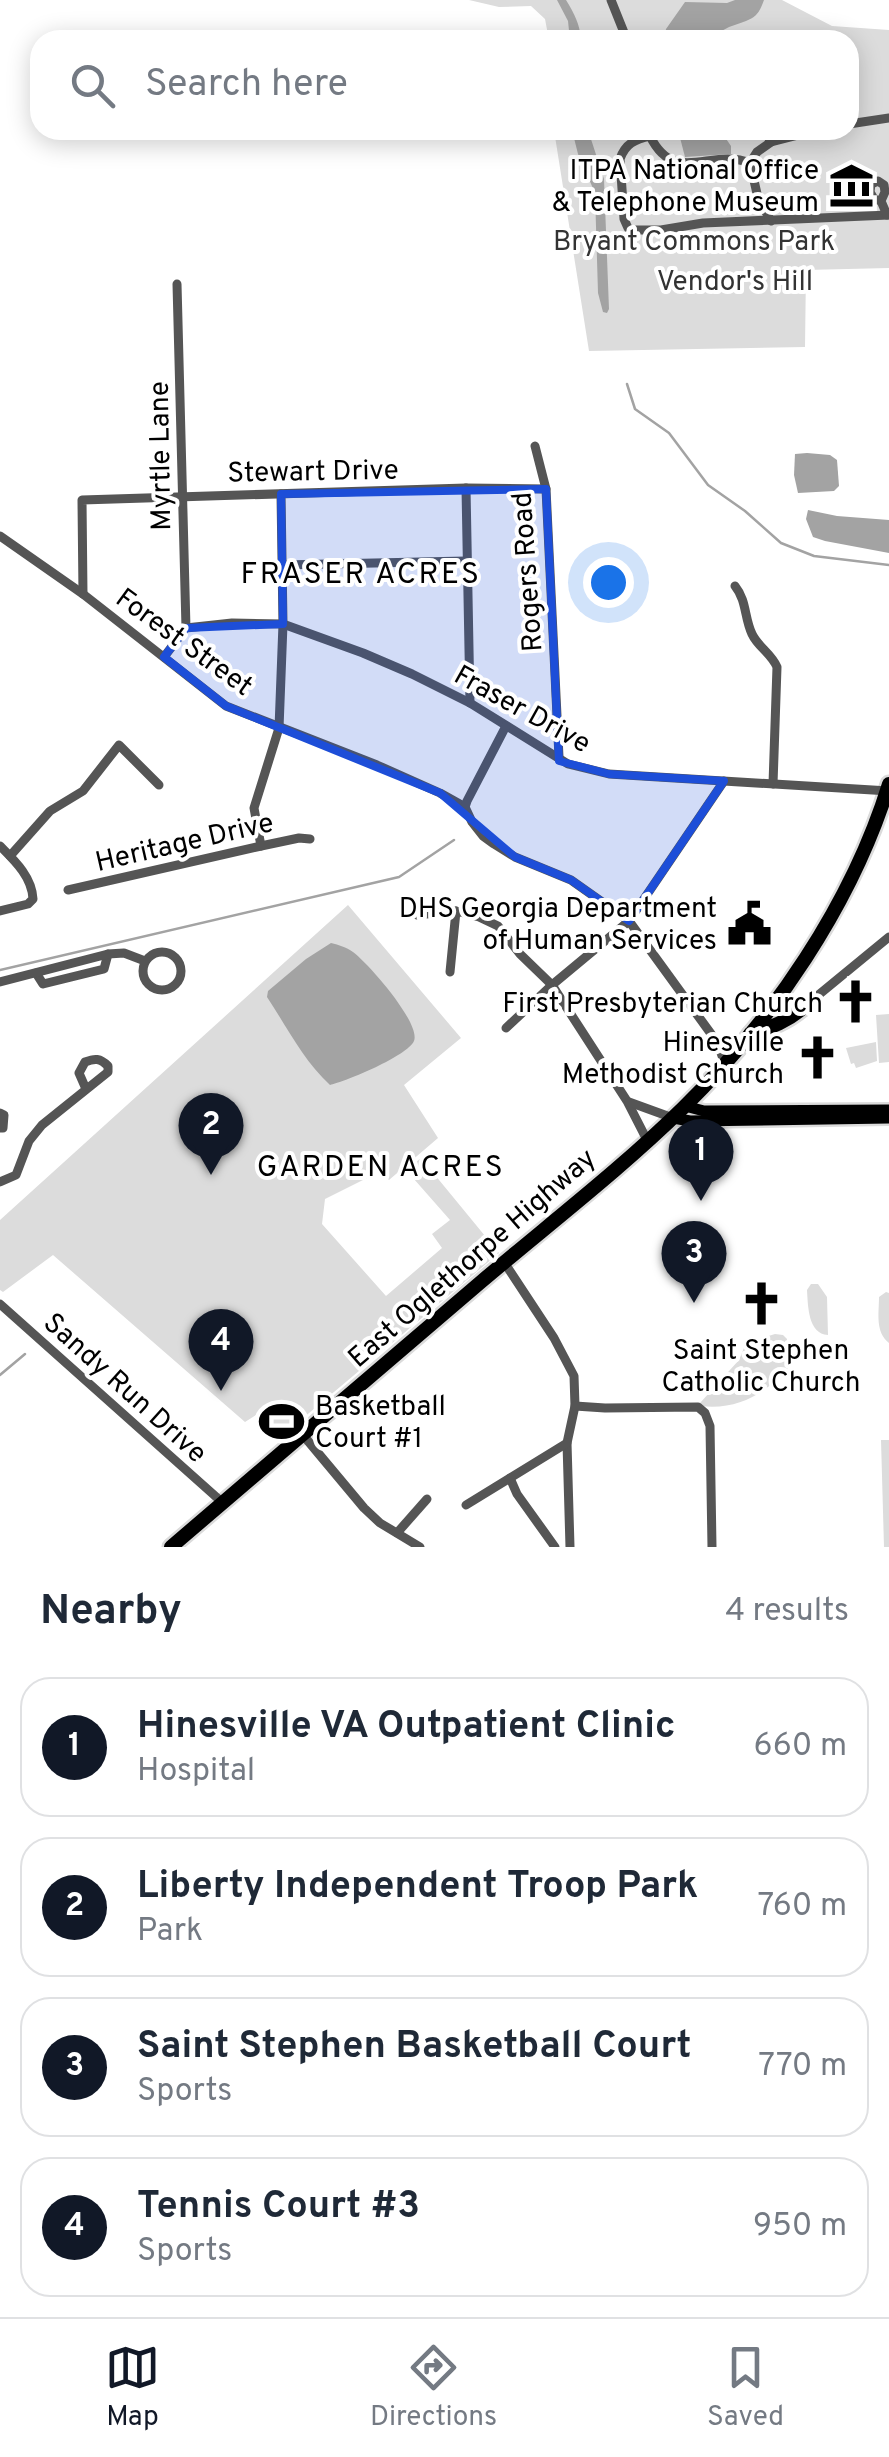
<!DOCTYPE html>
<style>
body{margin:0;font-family:Overpass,sans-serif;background:#f6f6f7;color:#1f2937}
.you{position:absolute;left:608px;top:582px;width:35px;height:35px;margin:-25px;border:8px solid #fff;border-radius:50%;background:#1a73e8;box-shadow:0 0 0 15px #1a73e833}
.badge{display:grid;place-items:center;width:65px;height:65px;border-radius:50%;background:#111827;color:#fff;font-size:32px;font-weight:700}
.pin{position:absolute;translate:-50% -82px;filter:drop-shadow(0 2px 5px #0008)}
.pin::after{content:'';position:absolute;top:52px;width:35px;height:30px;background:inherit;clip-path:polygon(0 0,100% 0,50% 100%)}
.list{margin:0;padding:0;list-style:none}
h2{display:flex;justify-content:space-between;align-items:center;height:130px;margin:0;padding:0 40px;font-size:42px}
h2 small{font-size:32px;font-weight:400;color:#747a83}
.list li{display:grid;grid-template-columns:65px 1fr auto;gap:30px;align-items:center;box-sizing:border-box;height:140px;margin:0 20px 20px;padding:0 20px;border:2px solid #e0e1e3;border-radius:30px}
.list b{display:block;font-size:38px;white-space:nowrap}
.list p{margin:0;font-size:32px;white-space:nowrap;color:#747a83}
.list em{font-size:32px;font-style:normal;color:#747a83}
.icon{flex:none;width:55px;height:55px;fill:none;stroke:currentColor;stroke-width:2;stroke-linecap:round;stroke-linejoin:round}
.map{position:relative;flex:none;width:889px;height:1547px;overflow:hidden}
.search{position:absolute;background:#fff;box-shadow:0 5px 25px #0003;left:30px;right:30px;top:30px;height:110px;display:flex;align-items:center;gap:25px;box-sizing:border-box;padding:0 35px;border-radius:30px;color:#747a83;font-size:38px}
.sheet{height:770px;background:#fff}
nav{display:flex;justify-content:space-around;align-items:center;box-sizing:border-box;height:140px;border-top:2px solid #e0e1e3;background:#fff;font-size:28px;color:#747a83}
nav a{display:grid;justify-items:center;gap:5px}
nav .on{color:#111827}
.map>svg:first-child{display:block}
</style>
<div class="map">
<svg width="889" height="1547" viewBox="0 0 889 1547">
<rect width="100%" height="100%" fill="#fff"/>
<!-- green -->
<g fill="#dcdcdc">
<path d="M 469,0 L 782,0 L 832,26 L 889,30 L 889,268 L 806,270 L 805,347 L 589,351 L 554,130 L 849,130 L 849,40 L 549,40 L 545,19 L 531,6 L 499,7 Z"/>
<path d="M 348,905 L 461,1038 L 404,1085 L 438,1138 L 389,1180 L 381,1171 L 325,1199 L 322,1224 L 386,1296 L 442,1248 L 432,1234 L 450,1220 L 406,1170 L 421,1158 L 499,1253 L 277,1440 L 256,1415 L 245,1422 L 53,1255 L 3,1292 L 0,1290 L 0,1220 Z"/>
<path d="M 889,1014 L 889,1062 L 879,1063 L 876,1015 Z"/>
<path d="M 876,1042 L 877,1061 L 856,1068 L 854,1063 L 851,1064 L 846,1048 Z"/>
<path d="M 811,1284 L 818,1284 L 827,1297 L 828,1335 C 808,1334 808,1306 807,1290 Z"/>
<path d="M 886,1292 L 889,1293 L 889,1343 C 875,1332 879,1313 879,1297 Z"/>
<path d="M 775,1334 L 783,1335 L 787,1339 L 788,1369 C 763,1395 737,1410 701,1406 L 700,1403 L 739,1360 L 746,1343 Z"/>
<path d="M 881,1440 L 889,1440 L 889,1547 L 884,1547 Z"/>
</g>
<!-- water -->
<g fill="#a3a3a3">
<path d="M 557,0 L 566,0 C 574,13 580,24 581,40 L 570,40 L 568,21 Z"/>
<path d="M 735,0 L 764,0 C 762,5 760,11 756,15 C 744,26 726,22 713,40 L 664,40 L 666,29 L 685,2 L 727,3 Z"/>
<path d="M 572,130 L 588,130 L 604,179 L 609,309 L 607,313 L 603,312 L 598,293 L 595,193 L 578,154 Z"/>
<path d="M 678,130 L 720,130 L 731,146 L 731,154 L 685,157 Z"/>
<path d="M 807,453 L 830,455 L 837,460 L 839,486 L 834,491 L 798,493 L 794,475 L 795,454 Z"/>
<path d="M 808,510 L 837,516 L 889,520 L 889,553 L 825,541 L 813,537 L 806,519 Z"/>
<path d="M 331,943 C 339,945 346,947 353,952 C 368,963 421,1023 414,1041 C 407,1056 347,1081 330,1085 C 303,1060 287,1027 267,997 L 268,991 L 306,959 Z"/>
</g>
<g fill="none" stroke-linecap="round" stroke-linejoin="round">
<!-- stream -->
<g stroke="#a3a3a3" stroke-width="2.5">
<path d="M 627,384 L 635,409 L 669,433 L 708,485 L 745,511 L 781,543 L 814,556 L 889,565"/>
<path d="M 0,970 L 399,877 L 454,840"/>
<path d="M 0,1375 L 25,1354"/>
</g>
<defs>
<g id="major">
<path d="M 685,1106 L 704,1111 L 889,1110"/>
<path d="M 673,1118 L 690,1121 L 889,1118"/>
</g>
<g id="highway">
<path d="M 750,1034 C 770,1028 789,1021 805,1006"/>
<path d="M 171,1547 C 274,1458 378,1370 482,1281 C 548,1225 622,1168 683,1108 C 772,1021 852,904 889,784"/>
</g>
</defs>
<!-- major casing -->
<use href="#major" stroke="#dbdbdb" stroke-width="16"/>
<!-- highway casing -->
<use href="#highway" stroke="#dbdbdb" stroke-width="19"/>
<!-- minor -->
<g stroke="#555" stroke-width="9">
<path d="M 611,0 L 627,40"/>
<path d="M 849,124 L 889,118"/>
<path d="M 649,130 L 650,136 C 635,139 625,144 620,159 L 624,219 L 628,228 L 631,230 L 661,230 L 703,223 L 889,215"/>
<path d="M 764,130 L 771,142 L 757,152 L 750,163 L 758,198 L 771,221"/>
<path d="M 650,136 C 675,187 711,147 750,163"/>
<path d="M 771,142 L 818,130"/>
<path d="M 881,201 L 874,199 L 870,192 L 871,184 L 878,181 L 884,185 L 885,192 L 881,201 L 887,215"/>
<path d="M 177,284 L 186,628"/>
<path d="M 535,446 L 546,489 L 559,757"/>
<path d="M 466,488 L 470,703"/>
<path d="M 0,536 L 83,594 L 226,706 L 377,765 L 440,793 L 465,807"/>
<path d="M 283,565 L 466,561"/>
<path d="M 735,586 C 747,601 744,617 752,634 C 758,647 771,653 777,667 L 773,784"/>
<path d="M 83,594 L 82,500 L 466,488 L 546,489"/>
<path d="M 164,657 L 186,628 L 232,623 L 283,624 L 363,653 L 412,674 L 470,703 L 568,764 L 609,774 L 889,791"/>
<path d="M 506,726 L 467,801 L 465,807 L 472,822 L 483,836 L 494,844 L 515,857 L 571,880 L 629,921 L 717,1042 L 725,1064"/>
<path d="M 0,846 C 15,861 32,877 33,899 L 28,904 L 0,911"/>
<path d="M 261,846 L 254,808 L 279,728 L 283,624 L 281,494"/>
<path d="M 10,856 L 50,811 L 83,791 L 119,745 L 159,785"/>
<path d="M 68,890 L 261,846 L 299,838 L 310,839"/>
<path d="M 417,915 L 456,911 L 479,917 L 498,926 L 520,954 L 552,985 L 627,1101 L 647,1140"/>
<circle cx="162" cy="971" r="19"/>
<path d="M 450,972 L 456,911"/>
<path d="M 36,973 L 43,984 L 104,969 L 108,954"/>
<path d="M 0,982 L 108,954 L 124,953 L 145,961"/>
<path d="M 777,999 L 792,1008 L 805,1006 L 889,937"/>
<path d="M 506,1028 L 552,985 L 629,921 L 724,781"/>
<path d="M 629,1102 L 673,1118"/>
<path d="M 0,1113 L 4,1115 L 3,1128 L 0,1128"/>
<path d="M 0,1182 L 16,1175 L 29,1141 L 42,1125 L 108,1072 L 108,1066 C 100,1058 95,1058 85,1062 L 79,1073 L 86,1089"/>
<path d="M 504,1262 L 554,1338 L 574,1376 L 575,1406 L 567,1443 L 570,1547"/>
<path d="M 0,1304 L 223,1503"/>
<path d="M 575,1406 L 605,1408 L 698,1407 L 705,1413 L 710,1426 L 712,1547"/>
<path d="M 303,1435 L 364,1508 L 380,1523 L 420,1547"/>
<path d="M 510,1478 L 517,1494 L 555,1547"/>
<path d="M 466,1505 L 567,1443"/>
<path d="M 397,1533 L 427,1499"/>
</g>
<!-- major -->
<use href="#major" stroke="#000" stroke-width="11"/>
<!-- highway -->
<use href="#highway" stroke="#000" stroke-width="14"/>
</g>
<!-- marked area -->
<path fill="#1d4ed8" fill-opacity="0.2" stroke="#1d4ed8" stroke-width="8" stroke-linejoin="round" d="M 546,489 L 559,761 L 609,774 L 724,781 L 629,921 L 571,880 L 515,857 L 440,793 L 226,706 L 164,657 L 186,628 L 283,624 L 281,494 Z"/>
<!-- icons -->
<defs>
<symbol id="museum-bare" viewBox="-9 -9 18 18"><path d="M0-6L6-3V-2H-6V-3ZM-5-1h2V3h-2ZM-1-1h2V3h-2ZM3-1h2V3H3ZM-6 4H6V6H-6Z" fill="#000" stroke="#fff" stroke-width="2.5" paint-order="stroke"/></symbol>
<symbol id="civic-bare" viewBox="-9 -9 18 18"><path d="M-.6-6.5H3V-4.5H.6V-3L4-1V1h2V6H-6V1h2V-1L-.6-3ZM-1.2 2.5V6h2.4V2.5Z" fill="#000" stroke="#fff" stroke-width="2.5" paint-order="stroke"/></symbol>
<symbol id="church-bare" viewBox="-9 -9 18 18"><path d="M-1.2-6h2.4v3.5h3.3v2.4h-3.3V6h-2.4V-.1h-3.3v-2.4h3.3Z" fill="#000" stroke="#fff" stroke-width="2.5" paint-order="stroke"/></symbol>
<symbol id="stadium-bare" viewBox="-9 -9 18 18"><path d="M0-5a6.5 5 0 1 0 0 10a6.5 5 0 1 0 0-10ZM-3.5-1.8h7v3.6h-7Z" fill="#000" stroke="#fff" stroke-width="2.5" paint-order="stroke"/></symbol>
</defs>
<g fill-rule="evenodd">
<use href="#museum-bare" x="820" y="154" width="63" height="63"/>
<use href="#civic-bare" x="718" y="892" width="63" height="63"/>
<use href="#church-bare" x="824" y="970" width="63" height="63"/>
<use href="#church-bare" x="786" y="1026" width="63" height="63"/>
<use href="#church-bare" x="730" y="1272" width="63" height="63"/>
<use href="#stadium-bare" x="250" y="1390" width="63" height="63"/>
</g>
<g text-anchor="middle" stroke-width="8" stroke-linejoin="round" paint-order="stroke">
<!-- poi labels -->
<g font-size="28" fill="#000" stroke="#fff" text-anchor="end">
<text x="819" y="179">ITPA National Office<tspan x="819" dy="32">&amp; Telephone Museum</tspan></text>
<text x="717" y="917">DHS Georgia Department<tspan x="717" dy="32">of Human Services</tspan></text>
<text x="823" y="1012">First Presbyterian Church</text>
<text x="784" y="1051">Hinesville<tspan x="784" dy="32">Methodist Church</tspan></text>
<text x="761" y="1359" text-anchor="middle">Saint Stephen<tspan x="761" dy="32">Catholic Church</tspan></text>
<text x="315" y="1415" text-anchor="start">Basketball<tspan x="315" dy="32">Court #1</tspan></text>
</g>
<!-- park labels -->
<g font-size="28" fill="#333" stroke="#fff">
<text x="694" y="250">Bryant Commons Park</text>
<text x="735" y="290">Vendor's Hill</text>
</g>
<!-- street labels -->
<g font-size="28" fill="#000" stroke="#fff">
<text transform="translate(159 456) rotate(-91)" y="10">Myrtle Lane</text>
<text transform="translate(313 470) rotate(-1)" y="10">Stewart Drive</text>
<text transform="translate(526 572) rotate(-94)" y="10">Rogers Road</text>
<text transform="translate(185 641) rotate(36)" y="10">Forest Street</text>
<text transform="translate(523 708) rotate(29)" y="10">Fraser Drive</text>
<text transform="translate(184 841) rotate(-13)" y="10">Heritage Drive</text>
<text transform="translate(471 1257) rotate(-41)" y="10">East Oglethorpe Highway</text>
<text transform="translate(126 1387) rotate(42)" y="10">Sandy Run Drive</text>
</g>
<!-- neighbourhood labels -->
<g font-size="30" letter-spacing="2.5" fill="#000" stroke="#fff">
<text x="361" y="583">FRASER ACRES</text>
<text x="381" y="1176">GARDEN ACRES</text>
</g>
</g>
</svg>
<div class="you"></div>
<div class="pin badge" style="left:701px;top:1201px">1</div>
<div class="pin badge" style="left:211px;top:1175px">2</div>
<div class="pin badge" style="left:694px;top:1303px">3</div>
<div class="pin badge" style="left:221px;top:1391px">4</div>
<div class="search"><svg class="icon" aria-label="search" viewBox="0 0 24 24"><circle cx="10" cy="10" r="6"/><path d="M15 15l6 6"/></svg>Search here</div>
</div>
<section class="sheet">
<h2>Nearby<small>4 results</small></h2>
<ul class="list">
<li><span class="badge">1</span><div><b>Hinesville VA Outpatient Clinic</b><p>Hospital</p></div><em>660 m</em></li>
<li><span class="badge">2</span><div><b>Liberty Independent Troop Park</b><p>Park</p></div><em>760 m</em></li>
<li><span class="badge">3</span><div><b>Saint Stephen Basketball Court</b><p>Sports</p></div><em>770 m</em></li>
<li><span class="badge">4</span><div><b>Tennis Court #3</b><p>Sports</p></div><em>950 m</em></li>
</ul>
</section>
<nav>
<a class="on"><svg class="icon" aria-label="map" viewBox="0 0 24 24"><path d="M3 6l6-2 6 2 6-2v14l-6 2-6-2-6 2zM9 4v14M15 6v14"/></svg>Map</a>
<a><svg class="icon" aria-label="directions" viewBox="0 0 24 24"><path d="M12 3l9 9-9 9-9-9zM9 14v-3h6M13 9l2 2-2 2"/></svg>Directions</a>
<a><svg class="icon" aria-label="saved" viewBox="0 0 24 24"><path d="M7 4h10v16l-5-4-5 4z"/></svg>Saved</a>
</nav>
